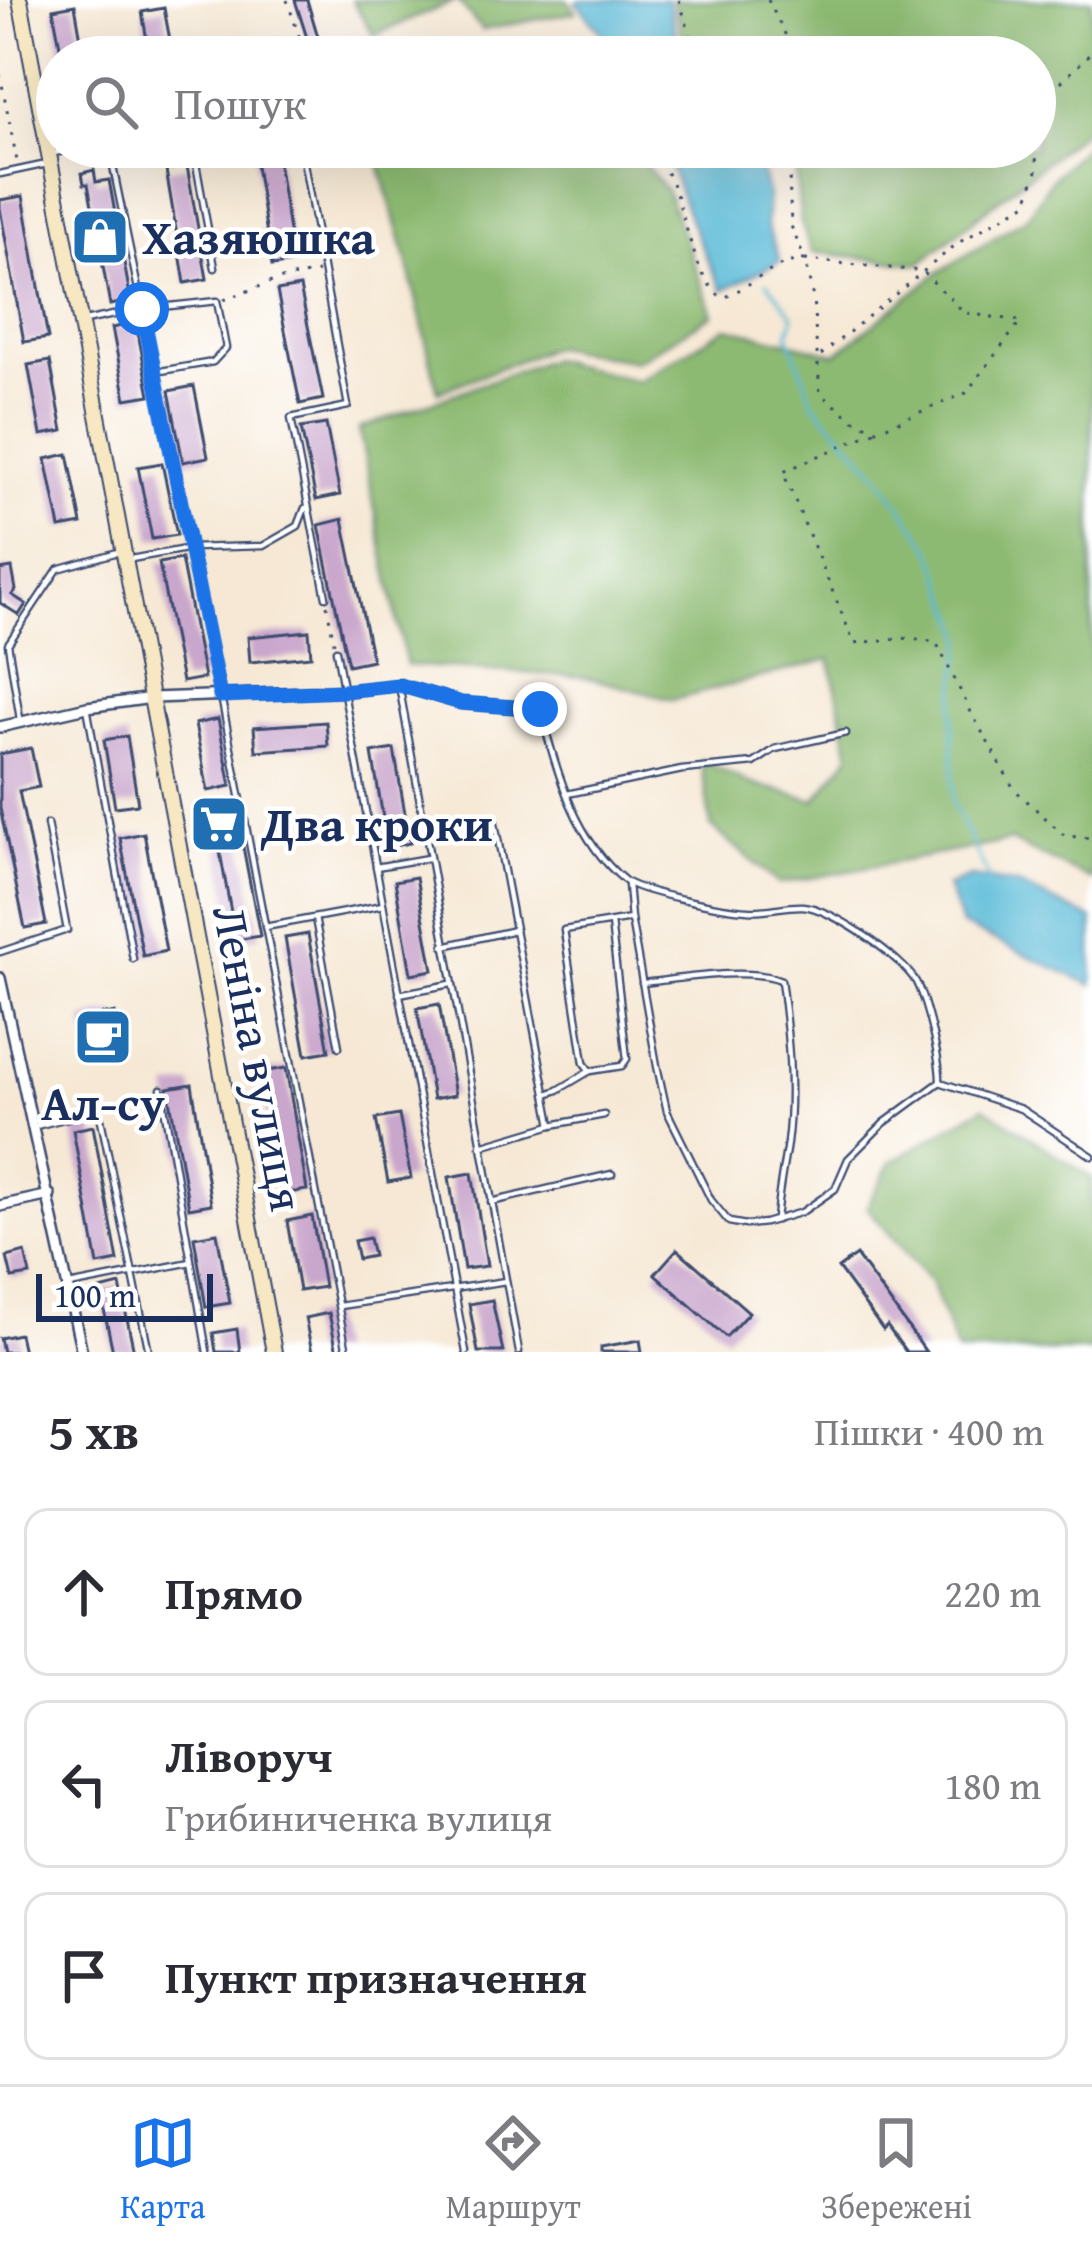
<!DOCTYPE html>
<html lang="uk">
<meta charset="utf-8">
<style>
body{margin:0;font-family:"Gentium Book Plus",serif;background:#f7f7f7;color:#2b2b33}
.scale{position:absolute;left:36px;bottom:30px;width:177px;box-sizing:border-box;padding-left:12px;border:6px solid #1b2f5e;border-top:0;font-size:33px;line-height:42px;white-space:nowrap;color:#1b2f5e;-webkit-text-stroke:9px #fff;paint-order:stroke}
.stop{position:absolute;width:36px;height:36px;margin:-27px;border:9px solid #1a73e8;border-radius:50%;background:#fff}
.stop.end{background:#1a73e8;border-color:#fff;box-shadow:0 3px 12px #0008}
.list{margin:0;padding:0;list-style:none}
h2{display:flex;justify-content:space-between;align-items:center;height:156px;margin:0;padding:0 48px;font-size:51px}
h2 small{font-size:39px;font-weight:400;color:#7c7c81}
.list li{display:grid;grid-template-columns:78px 1fr auto;gap:36px;align-items:center;box-sizing:border-box;height:168px;margin:0 24px 24px;padding:0 24px;border:3px solid #e1e1e2;border-radius:24px}
.list b{display:block;font-size:45px;white-space:nowrap}
.list p{margin:0;font-size:39px;white-space:nowrap;color:#7c7c81}
.list em{font-size:39px;font-style:normal;color:#7c7c81}
.icon{flex:none;width:66px;height:66px;fill:none;stroke:currentColor;stroke-width:2;stroke-linecap:round;stroke-linejoin:round}
.map{position:relative;flex:none;width:1092px;height:1352px;overflow:hidden}
.search{position:absolute;background:#fff;box-shadow:0 12px 48px #0002;left:36px;right:36px;top:36px;height:132px;display:flex;align-items:center;gap:30px;box-sizing:border-box;padding:0 42px;border-radius:66px;color:#7c7c81;font-size:45px}
.sheet{height:732px;background:#fff}
nav{display:flex;justify-content:space-around;align-items:center;box-sizing:border-box;height:168px;border-top:3px solid #e1e1e2;background:#fff;font-size:33px;color:#7c7c81}
nav a{display:grid;justify-items:center;gap:6px}
nav .on{color:#1a73e8}
.map>svg:first-child{display:block}
</style>
<div class="map">
<svg width="1092" height="1352" viewBox="0 0 1092 1352">
<rect width="100%" height="100%" fill="#fff"/>
<filter id="ink" filterUnits="userSpaceOnUse"><feTurbulence type="fractalNoise" baseFrequency=".00833" numOctaves="2"/><feDisplacementMap in="SourceGraphic" scale="24" xChannelSelector="R" yChannelSelector="G"/><feConvolveMatrix kernelMatrix="1 2 1 2 8 2 1 2 1" color-interpolation-filters="sRGB"/></filter>
<filter id="wash" filterUnits="userSpaceOnUse"><feTurbulence type="fractalNoise" baseFrequency=".004" numOctaves="4" result="noise"/><feDisplacementMap in="SourceGraphic" scale="48" xChannelSelector="R" yChannelSelector="G"/><feGaussianBlur stdDeviation="2.7" result="paint"/><feColorMatrix in="noise" values="0 0 0 0 0 0 0 0 0 0 0 0 0 0 0 0 0 1.4 0 .05"/><feComposite in="paint" operator="in"/></filter>
<g filter="url(#wash)">
<rect width="100%" height="100%" fill="#f6e8d4"/>
<!-- forest -->
<g fill="#8dba72" stroke="#547468" stroke-width="3">
<path d="M 352,0 L 568,0 L 576,12 L 482,30 L 457,0 L 374,35 Z"/>
<path d="M 673,0 L 1092,0 L 1092,119 L 1081,133 L 919,264 L 812,252 L 801,223 L 793,147 L 1035,147 L 1035,57 L 681,57 L 681,31 Z"/>
<path d="M 1092,139 L 1092,880 L 1010,841 L 779,884 L 711,826 L 701,760 L 752,784 L 815,800 L 850,755 L 830,659 L 673,700 L 586,677 L 406,665 L 359,429 L 550,359 L 638,381 L 727,327 L 836,354 L 939,272 L 1028,217 L 1051,180 Z"/>
<path d="M 412,147 L 630,147 L 666,190 L 713,314 L 636,361 L 553,347 L 438,392 L 408,264 L 376,153 Z"/>
<path d="M 984,1107 L 1092,1178 L 1092,1350 L 957,1352 L 931,1283 L 867,1207 L 891,1162 Z"/>
</g>
<!-- water -->
<g fill="#59bad7" stroke="#3a749a" stroke-width="3">
<path d="M 583,0 L 668,0 L 675,31 L 675,57 L 615,57 L 599,29 L 576,2 Z"/>
<path d="M 677,147 L 777,147 L 761,171 L 768,196 L 766,224 L 780,261 L 723,290 C 700,249 683,204 668,159 Z"/>
<path d="M 970,877 L 1018,885 L 1092,919 L 1092,985 L 961,925 L 947,886 Z"/>
</g>
<g fill="none" stroke-linecap="round" stroke-linejoin="round">
<!-- stream -->
<path stroke="#59bad7" stroke-width="3" d="M 767,282 L 794,316 L 788,334 L 814,404 L 875,470 L 932,550 L 964,636 L 953,708 L 953,804 L 990,880"/>
</g>
<g id="blocks">
<!-- building -->
<g fill="#c9a6cc">
<path d="M 295,0 L 307,0 L 324,57 L 313,57 Z"/>
<path d="M 75,5 L 84,57 L 62,57 L 53,9 Z"/>
<path d="M 164,8 L 173,57 L 150,57 L 142,12 Z"/>
<path d="M 276,149 L 294,263 L 272,266 L 254,153 Z"/>
<path d="M 187,166 L 207,279 L 185,283 L 166,170 Z"/>
<path d="M 94,170 L 96,182 L 109,180 L 131,301 L 110,305 L 88,184 L 84,184 L 82,173 Z"/>
<path d="M 23,196 L 48,338 L 24,342 L 0,208 L 0,200 Z"/>
<path d="M 300,287 L 323,399 L 300,404 L 277,291 Z"/>
<path d="M 136,323 L 150,395 L 126,399 L 112,328 Z"/>
<path d="M 50,361 L 63,431 L 41,435 L 28,365 Z"/>
<path d="M 194,386 L 208,457 L 183,462 L 169,391 Z"/>
<path d="M 326,424 L 340,495 L 316,500 L 301,428 Z"/>
<path d="M 68,454 L 82,524 L 60,528 L 46,459 Z"/>
<path d="M 162,463 L 177,535 L 152,539 L 138,467 Z"/>
<path d="M 343,519 L 372,660 L 348,665 L 319,525 Z"/>
<path d="M 181,559 L 204,678 L 182,682 L 159,563 Z"/>
<path d="M 12,568 L 16,590 L 12,595 L 26,604 L 19,615 L 0,603 L 0,570 Z"/>
<path d="M 309,631 L 311,656 L 250,662 L 248,637 Z"/>
<path d="M 218,719 L 231,786 L 208,791 L 195,724 Z"/>
<path d="M 326,722 L 328,746 L 256,751 L 254,727 Z"/>
<path d="M 127,736 L 138,804 L 115,807 L 104,740 Z"/>
<path d="M 31,748 L 39,787 L 19,791 L 46,924 L 25,928 L 0,808 L 0,754 Z"/>
<path d="M 394,749 L 410,843 L 388,847 L 372,753 Z"/>
<path d="M 237,815 L 260,936 L 236,940 L 214,819 Z"/>
<path d="M 144,833 L 166,951 L 143,956 L 120,838 Z"/>
<path d="M 416,877 L 433,970 L 411,974 L 395,881 Z"/>
<path d="M 308,934 L 329,1051 L 306,1055 L 285,938 Z"/>
<path d="M 439,1004 L 455,1095 L 433,1099 L 417,1008 Z"/>
<path d="M 106,1013 L 106,1015 L 115,1013 L 123,1054 L 114,1056 L 115,1058 L 91,1061 L 83,1020 Z"/>
<path d="M 286,1068 L 307,1190 L 281,1194 L 261,1072 Z"/>
<path d="M 192,1084 L 211,1204 L 189,1208 L 168,1088 Z"/>
<path d="M 399,1115 L 411,1178 L 388,1182 L 376,1119 Z"/>
<path d="M 93,1126 L 118,1261 L 98,1265 L 73,1130 Z"/>
<path d="M 472,1173 L 487,1266 L 464,1269 L 449,1177 Z"/>
<path d="M 312,1216 L 324,1287 L 299,1291 L 287,1221 Z"/>
<path d="M 217,1233 L 230,1303 L 206,1307 L 194,1237 Z"/>
<path d="M 369,1238 L 373,1256 L 358,1259 L 354,1241 Z"/>
<path d="M 677,1249 L 749,1312 L 726,1337 L 655,1274 Z"/>
<path d="M 25,1252 L 30,1275 L 12,1278 L 7,1257 Z"/>
<path d="M 856,1255 L 926,1352 L 906,1352 L 887,1326 L 883,1330 L 838,1268 Z"/>
<path d="M 120,1285 L 134,1352 L 113,1352 L 100,1290 Z"/>
<path d="M 492,1300 L 503,1352 L 478,1352 L 469,1304 Z"/>
<path d="M 329,1313 L 337,1352 L 312,1352 L 305,1318 Z"/>
<path d="M 237,1329 L 240,1352 L 216,1352 L 213,1333 Z"/>
<path d="M 19,1334 L 23,1352 L 3,1352 L 0,1338 Z"/>
<path d="M 640,1340 L 642,1352 L 601,1352 L 601,1347 Z"/>
</g>
</g>
</g>
<g filter="url(#ink)">
<use href="#blocks" fill-opacity="0" stroke="#3c4b70" stroke-width="3"/>
<g fill="none" stroke-linecap="round" stroke-linejoin="round">
<defs>
<g id="lane">
<path d="M 109,147 L 221,696 L 347,1352"/>
<path d="M 193,147 L 215,268"/>
<path d="M 301,147 L 348,406 L 291,418 L 326,597"/>
<path d="M 53,153 L 92,147"/>
<path d="M 0,174 L 47,164"/>
<path d="M 85,321 L 142,309 L 217,301 L 226,348 L 213,362 L 155,372"/>
<path d="M 131,559 L 191,548 L 263,546 L 298,526 L 305,508"/>
<path d="M 336,650 L 466,1352"/>
<path d="M 399,685 L 519,1352"/>
<path d="M 87,707 L 133,959"/>
<path d="M 540,709 C 557,770 573,837 624,880 C 637,892 726,909 748,910 C 766,912 785,905 803,906 C 831,908 903,958 916,982 C 926,1002 940,1058 940,1080"/>
<path d="M 20,719 L 8,644 L 58,569 L 118,552"/>
<path d="M 567,794 L 682,770 L 754,763 L 775,749 L 846,733"/>
<path d="M 494,818 L 552,1125"/>
<path d="M 376,867 L 428,858"/>
<path d="M 628,884 L 631,919 L 657,1066 L 667,1111 L 711,1200 L 729,1222 L 746,1225 L 765,1223 L 802,1212 L 835,1189 L 848,1159 L 884,1123 L 940,1082"/>
<path d="M 315,918 L 339,1047"/>
<path d="M 611,923 L 627,1059 L 622,1066 L 590,1071 L 584,1063 L 564,930 L 631,919"/>
<path d="M 265,927 L 383,905"/>
<path d="M 444,946 L 515,930"/>
<path d="M 0,952 L 67,930 L 47,824"/>
<path d="M 642,983 C 680,979 747,967 781,980 C 788,1033 794,1089 787,1143 C 783,1169 778,1194 776,1220"/>
<path d="M 399,994 L 451,984"/>
<path d="M 940,1082 L 1021,1109 L 1092,1156"/>
<path d="M 161,1089 L 207,1352"/>
<path d="M 547,1094 L 558,1090 L 590,1071"/>
<path d="M 36,1126 L 99,1110 L 149,1352"/>
<path d="M 481,1146 L 552,1125 L 604,1115"/>
<path d="M 491,1202 L 612,1174"/>
<path d="M 69,1286 L 191,1262"/>
<path d="M 339,1306 L 506,1281"/>
</g>
<g id="street">
<path d="M 0,727 L 87,707 L 152,698 L 343,691 L 399,685 L 461,703 L 540,709"/>
<path d="M 0,978 L 82,1352"/>
<path d="M 0,1206 L 50,1195"/>
</g>
<path id="secondary" d="M 20,0 L 274,1352"/>
</defs>
<!-- lane casing -->
<use href="#lane" stroke="#3c4b70" stroke-width="9"/>
<!-- street casing -->
<use href="#street" stroke="#3c4b70" stroke-width="14"/>
<!-- secondary casing -->
<use href="#secondary" stroke="#3c4b70" stroke-width="18"/>
<!-- path -->
<g stroke="#3c4b70" stroke-width="3" stroke-dasharray="3 9" stroke-linecap="butt">
<path d="M 287,0 L 306,57"/>
<path d="M 679,0 L 691,37 L 683,56 L 685,57"/>
<path d="M 768,0 L 786,36 L 782,57"/>
<path d="M 436,57 L 444,46 L 497,39 L 554,36 L 573,57"/>
<path d="M 753,57 L 782,50"/>
<path d="M 0,74 L 17,161"/>
<path d="M 1035,107 L 1092,52"/>
<path d="M 641,147 C 650,155 662,165 668,175 C 686,208 691,278 723,298 C 750,287 776,260 805,260 L 813,298 L 820,393 L 852,419 L 877,430 L 966,393 L 1021,321 L 965,313 L 922,271 L 805,260 L 791,226 L 788,147"/>
<path d="M 224,300 L 277,280 L 318,272"/>
<path d="M 821,355 L 958,243 L 1027,203 L 1037,171 L 1035,139"/>
<path d="M 875,431 L 783,472 L 854,643 L 910,638 L 936,642 L 972,714 L 1014,789 L 1065,836 L 1092,838"/>
<path d="M 327,605 L 334,643"/>
</g>
<!-- lane -->
<use href="#lane" stroke="#fff" stroke-width="4.5"/>
<!-- street -->
<use href="#street" stroke="#fff" stroke-width="9"/>
<!-- secondary -->
<use href="#secondary" stroke="#f7e8c3" stroke-width="14"/>
</g>
</g>
<g fill="none" stroke-linecap="round" stroke-linejoin="round" filter="url(#ink)">
<!-- route -->
<path stroke="#1a73e8" stroke-width="15" d="M 142,309 L 220,696 L 343,691 L 399,685 L 461,703 L 540,709"/>
</g>
<!-- icons -->
<defs>
<symbol id="shop-square" viewBox="-11 -11 22 22"><rect x="-9" y="-9" width="18" height="18" rx="4" fill="#1f6fb2" stroke="#fff"/><path d="M-5-2.5h2.3a2.7 3.5 0 0 1 5.4 0H5L5.5 6h-11ZM-1.5-2.5h3a1.5 2.3 0 0 0-3 0Z" fill="#fff"/></symbol>
<symbol id="supermarket-square" viewBox="-11 -11 22 22"><rect x="-9" y="-9" width="18" height="18" rx="4" fill="#1f6fb2" stroke="#fff"/><path d="M-6-5.5h2.5l.6 2H6L4.5 2H-2.5L-4.4-4H-6ZM-1.5 3.2a1.3 1.3 0 1 0 .1 0ZM3 3.2a1.3 1.3 0 1 0 .1 0Z" fill="#fff"/></symbol>
<symbol id="cafe-square" viewBox="-11 -11 22 22"><rect x="-9" y="-9" width="18" height="18" rx="4" fill="#1f6fb2" stroke="#fff"/><path d="M-5.5-4.5H6V0H3Q3 3.5 0 3.5H-2.5Q-5.5 3.5-5.5 0ZM3-3.2v2h1.7v-2ZM-6 4.5H4V6H-6Z" fill="#fff"/></symbol>
</defs>
<g fill-rule="evenodd">
<use href="#shop-square" x="67" y="204" width="66" height="66"/>
<use href="#supermarket-square" x="186" y="791" width="66" height="66"/>
<use href="#cafe-square" x="70" y="1004" width="66" height="66"/>
</g>
<g text-anchor="middle" stroke-width="9" stroke-linejoin="round" paint-order="stroke">
<!-- poi labels -->
<g font-size="48" font-weight="bold" fill="#1b2f5e" stroke="#fff" text-anchor="start">
<text x="142" y="254">Хазяюшка</text>
<text x="261" y="841">Два кроки</text>
<text x="103" y="1120" text-anchor="middle">Ал-су</text>
</g>
<!-- street labels -->
<g font-size="48" fill="#1b2f5e" stroke="#fff">
<text transform="translate(259 1058) rotate(79)" y="17">Леніна вулиця</text>
</g>
</g>
</svg>
<div class="scale">100 m</div>
<div class="stop" style="left:142px;top:309px"></div>
<div class="stop end" style="left:540px;top:709px"></div>
<div class="search"><svg class="icon" aria-label="search" viewBox="0 0 24 24"><circle cx="10" cy="10" r="6"/><path d="M15 15l6 6"/></svg>Пошук</div>
</div>
<section class="sheet">
<h2>5 хв<small>Пішки · 400 m</small></h2>
<ul class="list">
<li><svg class="icon" aria-label="ahead" viewBox="0 0 24 24"><path d="M12 20V5M6 11l6-6 6 6"/></svg><div><b>Прямо</b></div><em>220 m</em></li>
<li><svg class="icon" aria-label="left" viewBox="0 0 24 24"><path d="M17 20v-9H6M10 6l-5 5 5 5"/></svg><div><b>Ліворуч</b><p>Грибиниченка вулиця</p></div><em>180 m</em></li>
<li><svg class="icon" aria-label="arrive" viewBox="0 0 24 24"><path d="M6 21V4h12l-3 4 3 4H6"/></svg><div><b>Пункт призначення</b></div></li>
</ul>
</section>
<nav>
<a class="on"><svg class="icon" aria-label="map" viewBox="0 0 24 24"><path d="M3 6l6-2 6 2 6-2v14l-6 2-6-2-6 2zM9 4v14M15 6v14"/></svg>Карта</a>
<a><svg class="icon" aria-label="directions" viewBox="0 0 24 24"><path d="M12 3l9 9-9 9-9-9zM9 14v-3h6M13 9l2 2-2 2"/></svg>Маршрут</a>
<a><svg class="icon" aria-label="saved" viewBox="0 0 24 24"><path d="M7 4h10v16l-5-4-5 4z"/></svg>Збережені</a>
</nav>
